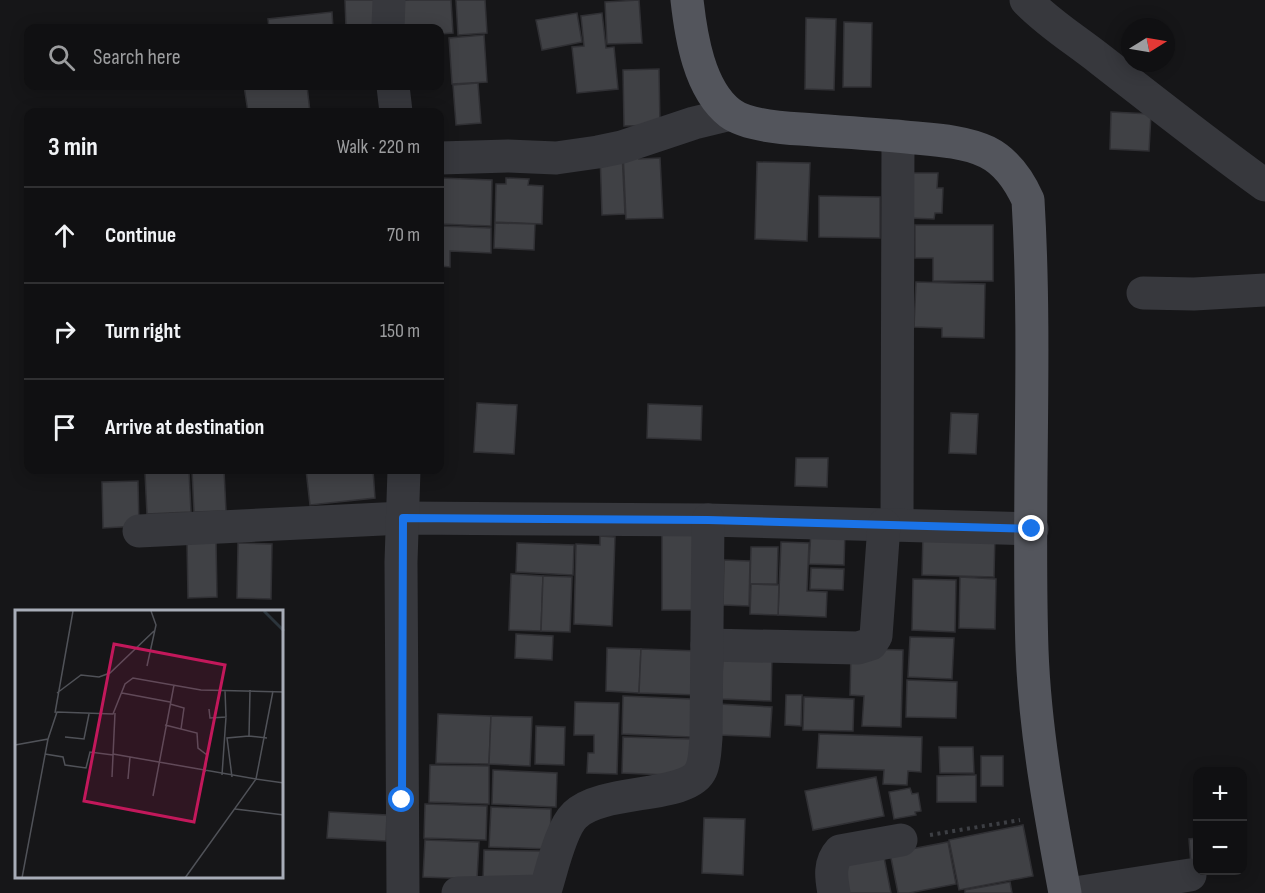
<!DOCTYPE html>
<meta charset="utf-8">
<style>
body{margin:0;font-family:"Sofia Sans Condensed",sans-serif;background:#1e1e20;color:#f1f3f6}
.controls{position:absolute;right:18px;bottom:18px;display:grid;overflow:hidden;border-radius:12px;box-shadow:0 3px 15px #0003}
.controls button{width:54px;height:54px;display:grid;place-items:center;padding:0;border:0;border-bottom:2px solid #303032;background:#101012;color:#f1f3f6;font:30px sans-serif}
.compass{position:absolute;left:1121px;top:18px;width:54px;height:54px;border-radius:50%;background:#101012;box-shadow:0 3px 15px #0003;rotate:79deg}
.stop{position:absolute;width:18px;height:18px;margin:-14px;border:4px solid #1a73e8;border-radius:50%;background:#fff}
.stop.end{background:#1a73e8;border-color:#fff;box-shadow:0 2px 6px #0008}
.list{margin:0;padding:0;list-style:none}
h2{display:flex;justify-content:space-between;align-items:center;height:78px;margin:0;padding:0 24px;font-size:26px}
h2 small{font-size:20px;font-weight:400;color:#9c9d9f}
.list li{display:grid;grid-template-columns:39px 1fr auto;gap:18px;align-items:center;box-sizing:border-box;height:96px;padding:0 24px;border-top:2px solid #303032}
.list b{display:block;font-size:22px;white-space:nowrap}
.list em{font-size:20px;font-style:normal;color:#9c9d9f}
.icon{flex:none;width:33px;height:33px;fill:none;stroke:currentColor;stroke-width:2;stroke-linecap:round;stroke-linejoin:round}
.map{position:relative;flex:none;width:1265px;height:893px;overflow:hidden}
.search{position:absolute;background:#101012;box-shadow:0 3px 15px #0003;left:24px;top:24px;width:420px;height:66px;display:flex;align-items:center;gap:15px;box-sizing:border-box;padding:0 21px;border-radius:12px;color:#9c9d9f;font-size:22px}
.panel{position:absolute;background:#101012;box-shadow:0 3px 15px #0003;left:24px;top:108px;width:420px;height:366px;border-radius:12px}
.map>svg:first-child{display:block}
</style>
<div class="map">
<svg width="1265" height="893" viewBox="0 0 1265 893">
<rect width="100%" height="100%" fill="#161618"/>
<!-- building -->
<g fill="#404145" stroke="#303034" stroke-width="1.5">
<path d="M 345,0 L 380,0 L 381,28 L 346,28 Z"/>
<path d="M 409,0 L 451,0 L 453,33 L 440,34 L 440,28 L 394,28 L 392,1 Z"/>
<path d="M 456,0 L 485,0 L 487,33 L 458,35 Z"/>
<path d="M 639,0 L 642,43 L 607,44 L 605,2 Z"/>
<path d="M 332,12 L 333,28 L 269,28 L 268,19 Z"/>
<path d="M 577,13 L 582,42 L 542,50 L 536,20 Z"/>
<path d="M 602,13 L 606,48 L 614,47 L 618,89 L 577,93 L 572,47 L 584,46 L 581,16 Z"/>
<path d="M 806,18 L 836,19 L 834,90 L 805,89 Z"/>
<path d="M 844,22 L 872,23 L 871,87 L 843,87 Z"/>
<path d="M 484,35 L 487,82 L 452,84 L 449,38 Z"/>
<path d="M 659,69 L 660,125 L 624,126 L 623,70 Z"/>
<path d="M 478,83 L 481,123 L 456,125 L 453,85 Z"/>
<path d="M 244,86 L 307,86 L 310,112 L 248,112 Z"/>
<path d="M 1111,112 L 1151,114 L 1149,151 L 1110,149 Z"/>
<path d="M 622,152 L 625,214 L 602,215 L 600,153 Z"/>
<path d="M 623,152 L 639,152 L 639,159 L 660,158 L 663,218 L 626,219 Z"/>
<path d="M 757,162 L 810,163 L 807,241 L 755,239 Z"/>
<path d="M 912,173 L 938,173 L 937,188 L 943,188 L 942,213 L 935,213 L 934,219 L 909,218 Z"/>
<path d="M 440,178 L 492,180 L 491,226 L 440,224 Z"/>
<path d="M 506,178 L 529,179 L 528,185 L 543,186 L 542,224 L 495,222 L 496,184 L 506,184 Z"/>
<path d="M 819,196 L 880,197 L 880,238 L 819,237 Z"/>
<path d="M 495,223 L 535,224 L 534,250 L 494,248 Z"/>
<path d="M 915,225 L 993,225 L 993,281 L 933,281 L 933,258 L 915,258 Z"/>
<path d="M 440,226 L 491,228 L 491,253 L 450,251 L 450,267 L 440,266 Z"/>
<path d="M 916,282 L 985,284 L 984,338 L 942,337 L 942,328 L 914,327 Z"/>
<path d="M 477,403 L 517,405 L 514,454 L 474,452 Z"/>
<path d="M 648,404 L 702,406 L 701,440 L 647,438 Z"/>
<path d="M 951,413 L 978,414 L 976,454 L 949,453 Z"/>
<path d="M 796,458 L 828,458 L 827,487 L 795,486 Z"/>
<path d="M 89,470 L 122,470 L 90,473 Z"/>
<path d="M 192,470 L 224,470 L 226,511 L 194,512 Z"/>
<path d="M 306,470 L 373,470 L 375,498 L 310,505 Z"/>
<path d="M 189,471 L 191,512 L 147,514 L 145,473 Z"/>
<path d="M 138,481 L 139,526 L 103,528 L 102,482 Z"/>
<rect x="662" y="531" width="39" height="79"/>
<path d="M 811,531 L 845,532 L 844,565 L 809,564 Z"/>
<path d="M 923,532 L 995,534 L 994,577 L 922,575 Z"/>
<path d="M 600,536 L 615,537 L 612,626 L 574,624 L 576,544 L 600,545 Z"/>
<path d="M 187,541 L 216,541 L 217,597 L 188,598 Z"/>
<path d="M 781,542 L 809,543 L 807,591 L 827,592 L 826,617 L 778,615 Z"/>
<path d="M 238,543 L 272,544 L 271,599 L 237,598 Z"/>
<path d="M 517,543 L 574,545 L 573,575 L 516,572 Z"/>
<path d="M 751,547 L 778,547 L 777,584 L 750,584 Z"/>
<path d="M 724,560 L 750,561 L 749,606 L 723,605 Z"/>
<path d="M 811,568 L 844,569 L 843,590 L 810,589 Z"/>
<path d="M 511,574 L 543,576 L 541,631 L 509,630 Z"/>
<path d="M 543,576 L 572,577 L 570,632 L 541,631 Z"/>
<path d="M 960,577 L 996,579 L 995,629 L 959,628 Z"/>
<path d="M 913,579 L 956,580 L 955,632 L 912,630 Z"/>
<path d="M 751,584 L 779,585 L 778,615 L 750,614 Z"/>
<path d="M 516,634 L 553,636 L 552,660 L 515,658 Z"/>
<path d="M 910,637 L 954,638 L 952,679 L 908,677 Z"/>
<path d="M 607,648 L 641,649 L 639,693 L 606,691 Z"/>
<path d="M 641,649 L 699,651 L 698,695 L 639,693 Z"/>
<path d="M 865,649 L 903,650 L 901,727 L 862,726 L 864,696 L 850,695 L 851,652 Z"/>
<path d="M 723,655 L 772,656 L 771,701 L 721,699 Z"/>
<path d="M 907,680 L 957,682 L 956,718 L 906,717 Z"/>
<path d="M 786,695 L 802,695 L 801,726 L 785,725 Z"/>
<path d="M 623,696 L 692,699 L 691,737 L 622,734 Z"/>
<path d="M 804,697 L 854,699 L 853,731 L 803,730 Z"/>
<path d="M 575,702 L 619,703 L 617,774 L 587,773 L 588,753 L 594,753 L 594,735 L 574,735 Z"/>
<path d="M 719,704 L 772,707 L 770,737 L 718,735 Z"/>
<path d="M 438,714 L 491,716 L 489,764 L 436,763 Z"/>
<path d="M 491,716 L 532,717 L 530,766 L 489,764 Z"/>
<path d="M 536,726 L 565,727 L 564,765 L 535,764 Z"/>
<path d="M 819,734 L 922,737 L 921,772 L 908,771 L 907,785 L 883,784 L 884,770 L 817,768 Z"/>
<path d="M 623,737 L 691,739 L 689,776 L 622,773 Z"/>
<path d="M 939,747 L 973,747 L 974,773 L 940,773 Z"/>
<rect x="981" y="756" width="22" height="30"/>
<path d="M 430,765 L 489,766 L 489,804 L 429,802 Z"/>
<path d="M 493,770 L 557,773 L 556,807 L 492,804 Z"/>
<path d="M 976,775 L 976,802 L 937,802 L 937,776 Z"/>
<path d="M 876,777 L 884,816 L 813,830 L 805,791 Z"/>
<path d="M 910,788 L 912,794 L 918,793 L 921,811 L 915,812 L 916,815 L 894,819 L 889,792 Z"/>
<path d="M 425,804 L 487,806 L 486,840 L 424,838 Z"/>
<path d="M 491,807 L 551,809 L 550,849 L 489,847 Z"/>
<path d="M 329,812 L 387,815 L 386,841 L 327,838 Z"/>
<path d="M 704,818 L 745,819 L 743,875 L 702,873 Z"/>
<path d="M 1023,825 L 1033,876 L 959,890 L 949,840 Z"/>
<path d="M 1198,838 L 1198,865 L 1191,866 L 1189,839 Z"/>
<path d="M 425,840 L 479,842 L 477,879 L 423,877 Z"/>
<path d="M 948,842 L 956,884 L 909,893 L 898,893 L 890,853 Z"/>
<path d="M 484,850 L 542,851 L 541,883 L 483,881 Z"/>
<path d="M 883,852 L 891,893 L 848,893 L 841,860 Z"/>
<path d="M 1010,882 L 1012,893 L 965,893 L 965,890 Z"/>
</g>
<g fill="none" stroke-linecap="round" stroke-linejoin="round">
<!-- path -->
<path stroke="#3d3f44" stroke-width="4" stroke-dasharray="3 4.5" stroke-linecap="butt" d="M 930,835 L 1020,820"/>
<!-- minor -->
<g stroke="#37383d" stroke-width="33">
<path d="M 1026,0 C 1049,24 1076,40 1101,60 C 1155,102 1209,145 1265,185"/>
<path d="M 388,28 L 389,0"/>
<path d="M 393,86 L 396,112"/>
<path d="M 440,158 L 508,156 L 556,158 L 598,152 L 622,147 L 694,123 L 731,114"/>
<path d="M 1143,293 L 1194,294 L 1265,290"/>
<path d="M 897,525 L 898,136"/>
<path d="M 139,531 L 403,518 L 708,520 L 1032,529"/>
<path d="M 707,645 L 858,648 L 871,644 L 876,636 L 884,525"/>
<path d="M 403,893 L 401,562 L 404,470"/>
<path d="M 458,893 L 540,891 L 546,888 C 552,869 561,828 575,815 C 602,788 689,799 701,770 C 705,762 705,748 706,738 L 708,520"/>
<path d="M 834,893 C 831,877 829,863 840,851 L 901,840"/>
<path d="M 1075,893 L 1190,875"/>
</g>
<!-- major -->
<path stroke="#53555c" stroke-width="33" d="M 687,0 C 691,36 699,89 730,113 C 746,125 782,128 801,129 C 839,132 878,134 916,138 C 939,140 966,142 987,152 C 1007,162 1019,180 1028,200 C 1037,350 1027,500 1032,650 C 1035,731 1050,813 1065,893"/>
</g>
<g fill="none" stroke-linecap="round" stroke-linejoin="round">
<!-- route -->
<path stroke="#1a73e8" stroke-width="8" d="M 402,800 L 403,518 L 708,520 L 1032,529"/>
</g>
<!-- overview -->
<g transform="translate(15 610)">
<rect width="268" height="268" fill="#161618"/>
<path fill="none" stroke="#2c353c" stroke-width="3" d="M 249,1 L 269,21"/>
<path fill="none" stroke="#505258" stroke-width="1.5" d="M 132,56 L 141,15 L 136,1M 235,80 L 234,126 L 252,128M 42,83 L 66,65 L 84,67 L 95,63 L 139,21M 107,83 L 155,92M 155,94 L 169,98 L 166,119M 194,99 L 195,108 L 211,107 L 210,80M 40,103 L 58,1M 150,115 L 182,123 L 183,138 L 192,145 L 190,162M 50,127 L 69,129 L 74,104M 0,135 L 33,129 L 42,102 L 98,104 L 110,74 L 118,68 L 186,80 L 269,82M 30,144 L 48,147 L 50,155 L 71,158 L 75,142 L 98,145M 98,144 L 241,169 L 258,81M 207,165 L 211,107M 97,167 L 100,103M 217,167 L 212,128 L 234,126M 113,169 L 115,147M 138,186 L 159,75M 220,199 L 269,205M 7,268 L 33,129M 170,268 L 241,169 L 269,173"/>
<path fill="#c2185b" fill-opacity="0.15" stroke="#c2185b" stroke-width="3" d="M 99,34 L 210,55 L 179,212 L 69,191 Z"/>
<rect width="268" height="268" fill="none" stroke="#a8adb8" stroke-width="3"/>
</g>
</svg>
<div class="controls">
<button>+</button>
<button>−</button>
</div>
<svg class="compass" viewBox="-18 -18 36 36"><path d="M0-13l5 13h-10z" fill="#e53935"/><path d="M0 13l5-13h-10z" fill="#9c9d9f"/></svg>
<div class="stop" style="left:402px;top:800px"></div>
<div class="stop end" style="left:1032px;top:529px"></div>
<div class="search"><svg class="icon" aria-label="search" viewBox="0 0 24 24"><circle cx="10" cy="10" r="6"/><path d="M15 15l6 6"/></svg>Search here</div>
<section class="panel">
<h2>3 min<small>Walk · 220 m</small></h2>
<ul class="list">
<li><svg class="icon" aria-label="ahead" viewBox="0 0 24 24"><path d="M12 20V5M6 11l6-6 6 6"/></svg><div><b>Continue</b></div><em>70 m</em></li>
<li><svg class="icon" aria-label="right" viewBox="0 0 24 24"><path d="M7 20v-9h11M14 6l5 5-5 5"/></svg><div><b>Turn right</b></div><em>150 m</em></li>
<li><svg class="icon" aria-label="arrive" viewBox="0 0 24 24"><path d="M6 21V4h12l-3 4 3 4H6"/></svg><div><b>Arrive at destination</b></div></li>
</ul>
</section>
</div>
